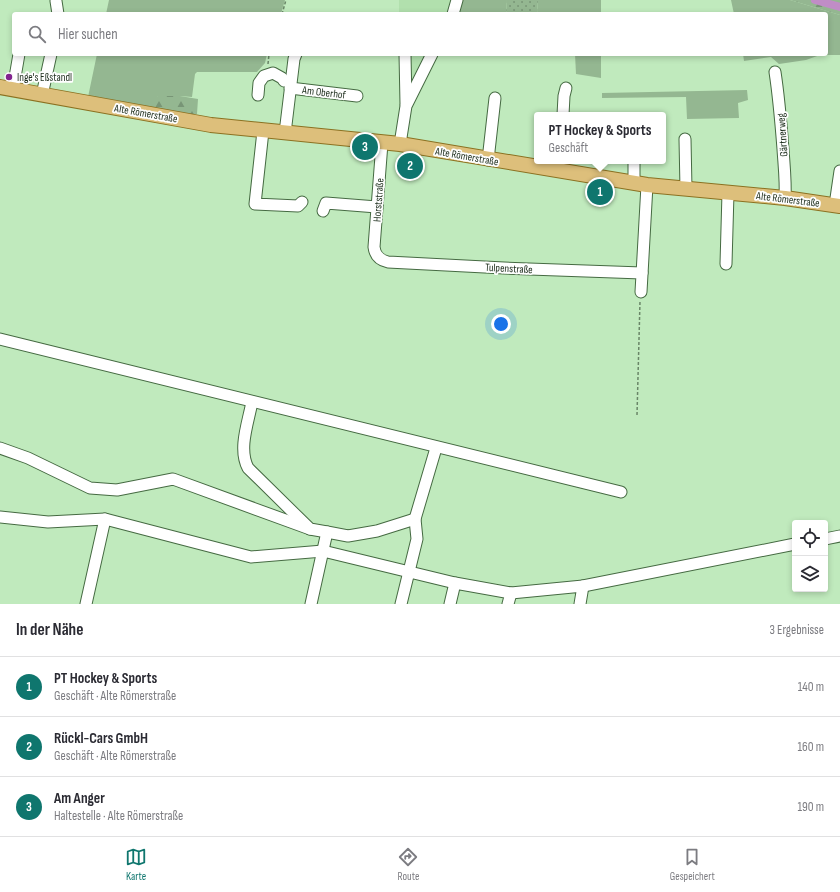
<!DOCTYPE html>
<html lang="de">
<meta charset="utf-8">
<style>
body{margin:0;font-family:"Sofia Sans Condensed",sans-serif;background:#f2f2f3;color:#2b2b33}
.controls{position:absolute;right:12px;bottom:12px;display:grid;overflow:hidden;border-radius:4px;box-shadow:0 2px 6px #0003}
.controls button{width:36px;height:36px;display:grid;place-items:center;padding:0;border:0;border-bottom:1px solid #e1e1e2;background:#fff;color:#2b2b33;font:20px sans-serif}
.you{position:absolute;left:501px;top:324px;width:14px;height:14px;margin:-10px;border:3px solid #fff;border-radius:50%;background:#1a73e8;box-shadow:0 0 0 6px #1a73e833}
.badge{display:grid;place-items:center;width:26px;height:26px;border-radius:50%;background:#0f766e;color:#fff;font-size:13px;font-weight:700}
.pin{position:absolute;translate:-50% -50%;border:2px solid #fff;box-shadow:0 1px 4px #0006}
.popup{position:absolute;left:534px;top:112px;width:132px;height:52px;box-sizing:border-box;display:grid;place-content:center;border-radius:4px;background:#fff;filter:drop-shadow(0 1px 3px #0005);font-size:13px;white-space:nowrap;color:#7c7c81}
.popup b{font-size:15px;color:#2b2b33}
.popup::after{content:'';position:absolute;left:50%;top:100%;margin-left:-8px;border:8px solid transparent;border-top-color:#fff}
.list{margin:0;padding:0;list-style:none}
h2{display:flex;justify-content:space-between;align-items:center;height:52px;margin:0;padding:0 16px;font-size:17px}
h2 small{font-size:13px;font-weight:400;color:#7c7c81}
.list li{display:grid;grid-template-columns:26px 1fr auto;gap:12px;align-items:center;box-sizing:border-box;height:60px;padding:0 16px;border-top:1px solid #e1e1e2}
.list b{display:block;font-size:15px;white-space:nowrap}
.list p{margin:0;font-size:13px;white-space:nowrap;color:#7c7c81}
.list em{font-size:13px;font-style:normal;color:#7c7c81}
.icon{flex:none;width:22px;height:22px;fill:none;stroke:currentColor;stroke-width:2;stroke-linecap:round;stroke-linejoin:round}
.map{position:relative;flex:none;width:840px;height:604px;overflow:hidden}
.search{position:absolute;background:#fff;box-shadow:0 2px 6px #0003;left:12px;right:12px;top:12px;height:44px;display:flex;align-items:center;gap:10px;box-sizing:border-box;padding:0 14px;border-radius:4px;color:#7c7c81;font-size:15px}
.sheet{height:232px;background:#fff}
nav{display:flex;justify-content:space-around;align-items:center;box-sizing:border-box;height:56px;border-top:1px solid #e1e1e2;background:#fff;font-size:11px;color:#7c7c81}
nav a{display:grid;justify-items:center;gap:2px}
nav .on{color:#0f766e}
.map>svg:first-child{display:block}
</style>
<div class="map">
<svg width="840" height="604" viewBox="0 0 840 604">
<defs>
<pattern id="forest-firs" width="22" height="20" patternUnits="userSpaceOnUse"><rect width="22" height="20" fill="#94b791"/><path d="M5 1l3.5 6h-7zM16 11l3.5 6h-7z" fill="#789576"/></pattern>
<pattern id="garden-dots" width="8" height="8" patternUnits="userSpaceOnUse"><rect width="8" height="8" fill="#94b791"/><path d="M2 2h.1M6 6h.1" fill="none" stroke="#789576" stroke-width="1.8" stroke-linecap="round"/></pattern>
</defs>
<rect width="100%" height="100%" fill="#c0eabd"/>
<!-- built -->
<g fill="#b1e0ad">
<path d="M 399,0 L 454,0 L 450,14 L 402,14 L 399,13 Z"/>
<path d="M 408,54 L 430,54 L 412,88 L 407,89 Z"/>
</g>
<!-- green -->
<g fill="#94b791">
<path d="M 109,0 L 285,0 L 281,14 L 106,14 Z"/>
<path d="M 460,0 L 507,0 L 506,14 L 457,14 Z"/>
<path d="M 538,0 L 601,0 L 601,14 L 537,14 Z"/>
<path d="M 731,0 L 790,0 L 840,15 L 840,55 L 820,55 L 806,60 L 779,64 L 771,57 L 744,61 L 743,54 L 826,54 L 826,14 L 734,14 Z"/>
<path d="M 97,54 L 267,54 L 265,63 L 257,72 L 197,72 L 195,74 L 192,97 L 180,96 L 158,96 L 151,108 L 88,97 Z"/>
<path d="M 575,54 L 601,54 L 601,78 L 576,74 Z"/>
<path d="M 747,90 L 748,100 L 738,103 L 739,118 L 687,119 L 686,97 L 602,98 L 602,93 Z"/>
</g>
<!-- forest -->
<g fill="url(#forest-firs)">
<path d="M 790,0 L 840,0 L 840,15 Z"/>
<path d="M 158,96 L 180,96 L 198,99 L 197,114 L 194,114 L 194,115 L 151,108 L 149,101 Z"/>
</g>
<!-- garden -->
<path fill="url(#garden-dots)" d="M 507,0 L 538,0 L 537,14 L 506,14 Z"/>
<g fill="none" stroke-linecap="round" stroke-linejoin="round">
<!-- canal -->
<path stroke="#c08dc6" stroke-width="8" d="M 815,0 L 840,7"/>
<defs>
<g id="minor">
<path d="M 56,1 L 58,14"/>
<path d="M 453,14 L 457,0"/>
<path d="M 405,54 L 406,104"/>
<path d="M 775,72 C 779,98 781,123 783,149 C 784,165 786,182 785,198"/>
<path d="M 290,88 L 357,96"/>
<path d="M 13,89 L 19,54"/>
<path d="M 42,95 L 51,54"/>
<path d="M 258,95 L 259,83 L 264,76 L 273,73 L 282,78 L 284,81"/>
<path d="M 563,115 L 564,96 L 566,88"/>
<path d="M 263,131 L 255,204 L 298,206 L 302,202"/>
<path d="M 285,133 L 294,59 L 296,54"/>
<path d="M 685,139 L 686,189"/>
<path d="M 382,143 L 374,247 C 375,255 379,260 388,262 L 504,268 L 642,273"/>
<path d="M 400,144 L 406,106 L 432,54"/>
<path d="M 488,160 L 495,98"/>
<path d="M 634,161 L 634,183"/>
<path d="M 835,205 L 840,171"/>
<path d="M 323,211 L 326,203 L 377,207"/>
<path d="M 726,264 L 728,193"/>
<path d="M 641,292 L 647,185"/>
<path d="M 0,339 L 621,492"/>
<path d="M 252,402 C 248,423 238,449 248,468 L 310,529 L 327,532"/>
<path d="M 0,448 L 28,458 L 90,488 L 117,490 L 173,479 L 310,529"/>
<path d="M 0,517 L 48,522 L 105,519 L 251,557 L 323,551 L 455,583"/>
<path d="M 825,539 L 840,536"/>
<path d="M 583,586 L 795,544"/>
<path d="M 86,604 L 105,519"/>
<path d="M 311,604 L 327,532 L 348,536 L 377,531 L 415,519"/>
<path d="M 401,604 L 417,539 L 415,519 L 436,448"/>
<path d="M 450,604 L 455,583 L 511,593 L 583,586 L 580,604"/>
<path d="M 508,604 L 511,593"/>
</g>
<path id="major" d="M 0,87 L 211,125 L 400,144 L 647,185 L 785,198 L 840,206"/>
</defs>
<!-- minor casing -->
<use href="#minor" stroke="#456a42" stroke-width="13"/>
<!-- major casing -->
<use href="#major" stroke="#8b7121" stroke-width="16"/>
<!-- path -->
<g stroke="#698667" stroke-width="1.5" stroke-dasharray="3 2" stroke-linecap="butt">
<path d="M 282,14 L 286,0"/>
<path d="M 268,64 L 269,54"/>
<path d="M 637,415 L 640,301"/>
</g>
<!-- minor -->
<use href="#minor" stroke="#fff" stroke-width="11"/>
<!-- major -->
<use href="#major" stroke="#ddbf7b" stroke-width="14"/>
</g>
<!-- markers -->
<circle fill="#82238f" stroke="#fefefe" stroke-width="1.5" cx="9" cy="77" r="4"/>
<g text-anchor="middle" stroke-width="3.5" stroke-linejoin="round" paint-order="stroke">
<!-- poi labels -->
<g font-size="11" fill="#1d2d1c" stroke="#fefefe" text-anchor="start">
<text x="17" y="81">Inge's Eßstandl</text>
</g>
<!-- street labels -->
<g font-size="11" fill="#1d2d1c" stroke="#fefefe">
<text transform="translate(324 92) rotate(7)" y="4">Am Oberhof</text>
<text transform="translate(146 113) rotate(10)" y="4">Alte Römerstraße</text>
<text transform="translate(782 135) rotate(-94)" y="4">Gärtnerweg</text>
<text transform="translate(467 156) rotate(10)" y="4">Alte Römerstraße</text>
<text transform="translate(788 199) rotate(7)" y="4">Alte Römerstraße</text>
<text transform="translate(378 200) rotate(-86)" y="4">Horststraße</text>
<text transform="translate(509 268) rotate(3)" y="4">Tulpenstraße</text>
</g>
</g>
</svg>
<div class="controls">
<button><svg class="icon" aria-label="locate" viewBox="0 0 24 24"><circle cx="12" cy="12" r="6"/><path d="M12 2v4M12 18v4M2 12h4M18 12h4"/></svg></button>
<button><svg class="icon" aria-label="layers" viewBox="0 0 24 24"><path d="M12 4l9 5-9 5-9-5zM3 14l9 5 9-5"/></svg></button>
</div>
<div class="you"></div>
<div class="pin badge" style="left:600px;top:192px">1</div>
<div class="popup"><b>PT Hockey &amp; Sports</b>Geschäft</div>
<div class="pin badge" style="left:410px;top:166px">2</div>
<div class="pin badge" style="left:365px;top:147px">3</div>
<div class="search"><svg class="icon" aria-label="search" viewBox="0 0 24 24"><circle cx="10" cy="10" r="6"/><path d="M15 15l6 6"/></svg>Hier suchen</div>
</div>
<section class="sheet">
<h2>In der Nähe<small>3 Ergebnisse</small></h2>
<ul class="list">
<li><span class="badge">1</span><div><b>PT Hockey &amp; Sports</b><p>Geschäft · Alte Römerstraße</p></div><em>140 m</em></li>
<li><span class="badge">2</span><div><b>Rückl-Cars GmbH</b><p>Geschäft · Alte Römerstraße</p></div><em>160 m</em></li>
<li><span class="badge">3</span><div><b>Am Anger</b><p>Haltestelle · Alte Römerstraße</p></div><em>190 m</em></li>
</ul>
</section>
<nav>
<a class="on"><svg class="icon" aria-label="map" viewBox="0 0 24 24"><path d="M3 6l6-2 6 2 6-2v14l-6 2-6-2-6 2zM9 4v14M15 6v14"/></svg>Karte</a>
<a><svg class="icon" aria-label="directions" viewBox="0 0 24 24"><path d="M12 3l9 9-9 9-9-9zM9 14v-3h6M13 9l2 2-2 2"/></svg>Route</a>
<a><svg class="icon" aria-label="saved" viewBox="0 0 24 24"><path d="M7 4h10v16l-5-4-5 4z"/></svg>Gespeichert</a>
</nav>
